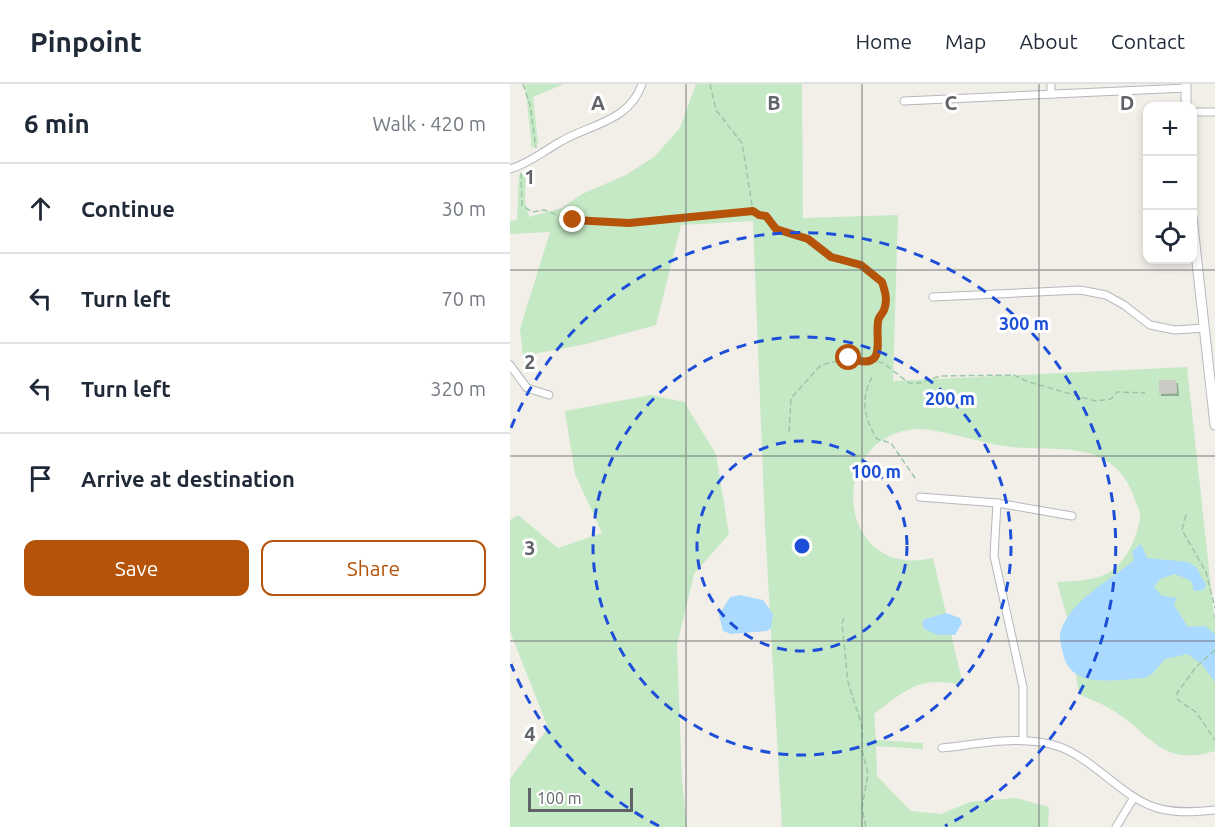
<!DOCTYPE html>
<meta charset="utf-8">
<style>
body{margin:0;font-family:Ubuntu,sans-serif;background:#f2f2f3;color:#1f2937}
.controls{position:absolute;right:18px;top:18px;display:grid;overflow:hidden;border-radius:12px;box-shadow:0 3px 9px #0003}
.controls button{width:54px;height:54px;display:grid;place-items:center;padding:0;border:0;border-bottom:2px solid #e0e1e3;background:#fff;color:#1f2937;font:30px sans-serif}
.scale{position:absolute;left:18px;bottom:15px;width:105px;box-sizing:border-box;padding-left:6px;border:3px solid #5f6368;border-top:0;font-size:16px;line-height:21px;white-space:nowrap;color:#5f6368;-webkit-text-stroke:4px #fff;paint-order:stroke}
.stop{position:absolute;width:18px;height:18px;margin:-14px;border:4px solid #b45309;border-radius:50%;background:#fff}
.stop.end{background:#b45309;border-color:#fff;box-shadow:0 2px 6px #0008}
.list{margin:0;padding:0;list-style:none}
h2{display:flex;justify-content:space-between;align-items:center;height:78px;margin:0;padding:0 24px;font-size:26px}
h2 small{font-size:20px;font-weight:400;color:#747a83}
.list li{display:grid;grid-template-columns:39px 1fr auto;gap:18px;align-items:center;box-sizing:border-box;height:90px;padding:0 24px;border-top:2px solid #e0e1e3}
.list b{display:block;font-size:22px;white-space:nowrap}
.list em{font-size:20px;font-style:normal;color:#747a83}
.actions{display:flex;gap:12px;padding:18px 24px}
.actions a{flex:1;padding:14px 0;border:2px solid #b45309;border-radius:12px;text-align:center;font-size:21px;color:#b45309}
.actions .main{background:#b45309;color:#fff}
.icon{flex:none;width:33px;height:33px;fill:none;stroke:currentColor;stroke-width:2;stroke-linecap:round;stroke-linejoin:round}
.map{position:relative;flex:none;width:705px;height:743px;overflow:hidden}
header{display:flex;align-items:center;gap:36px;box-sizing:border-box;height:84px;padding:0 30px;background:#fff;border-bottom:2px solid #e0e1e3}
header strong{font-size:28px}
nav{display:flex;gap:33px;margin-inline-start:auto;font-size:21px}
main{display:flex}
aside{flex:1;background:#fff}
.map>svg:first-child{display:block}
</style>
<header>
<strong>Pinpoint</strong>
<nav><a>Home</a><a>Map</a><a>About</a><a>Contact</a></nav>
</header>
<main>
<aside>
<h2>6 min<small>Walk · 420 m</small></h2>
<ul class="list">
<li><svg class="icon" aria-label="ahead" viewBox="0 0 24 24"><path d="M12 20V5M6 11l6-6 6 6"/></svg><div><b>Continue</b></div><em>30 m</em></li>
<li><svg class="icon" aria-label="left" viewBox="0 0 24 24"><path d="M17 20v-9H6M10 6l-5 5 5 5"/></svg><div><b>Turn left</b></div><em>70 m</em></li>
<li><svg class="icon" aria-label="left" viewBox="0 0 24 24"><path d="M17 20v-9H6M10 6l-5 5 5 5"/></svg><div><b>Turn left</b></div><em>320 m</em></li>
<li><svg class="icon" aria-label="arrive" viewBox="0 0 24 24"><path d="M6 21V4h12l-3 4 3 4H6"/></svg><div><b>Arrive at destination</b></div></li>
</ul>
<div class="actions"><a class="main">Save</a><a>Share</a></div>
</aside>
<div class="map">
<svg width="705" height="743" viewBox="0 0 705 743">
<defs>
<filter id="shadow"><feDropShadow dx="2" dy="3" stdDeviation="0" flood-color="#0004"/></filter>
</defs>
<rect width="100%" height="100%" fill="#f1efe8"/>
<!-- green -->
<g fill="#c5e8c5">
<path d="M 15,0 L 54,0 L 23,13 L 28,60 L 22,64 Z"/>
<path d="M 186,0 L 292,0 L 293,134 L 388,131 L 383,297 L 677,283 L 705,541 L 705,667 C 654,683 644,654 607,629 C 596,621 581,616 569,610 L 558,537 L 547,498 C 566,497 584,497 600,488 C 616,478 628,452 630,433 C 631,428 627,421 625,416 C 618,396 609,382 589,373 C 563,361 525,367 495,362 C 472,359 426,344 406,345 C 315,352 325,497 423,474 L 453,601 C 408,592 399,604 364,630 L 366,656 L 413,659 L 413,665 L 366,662 L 367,692 L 401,727 L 431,730 L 460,718 L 506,714 L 539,723 L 538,743 L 272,743 L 255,442 L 243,137 L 171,141 L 146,241 L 76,260 L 13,272 L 10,245 L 40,148 L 0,150 L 0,137 L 7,136 L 9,91 L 16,89 L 15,116 L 19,133 L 52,124 L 72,110 L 116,91 L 144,73 L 170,44 Z"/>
<path d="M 141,311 L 174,318 L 206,370 L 219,450 L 184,490 L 167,561 L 172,697 L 177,743 L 0,743 L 0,695 L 38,644 L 0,547 L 0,436 L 8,431 L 48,464 L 92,449 L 65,390 L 55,327 Z"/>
</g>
<!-- water -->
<g fill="#aadaff">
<path d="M 631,460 L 637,474 L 678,478 L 686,483 L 696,501 L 693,506 L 684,507 L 681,497 L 665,490 L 650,495 L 644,503 L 652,512 L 667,514 L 664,521 L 678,543 L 695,542 L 705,550 L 705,598 L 692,580 L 677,570 L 655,575 L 642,590 L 635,594 C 609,595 563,606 554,573 C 552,565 548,554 551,546 C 563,514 600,497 624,476 L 622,467 Z"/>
<path d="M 230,511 L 253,516 L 263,530 L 261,544 L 257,547 L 221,550 L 213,547 L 209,531 L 220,513 Z"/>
<path d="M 436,529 L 450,534 L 452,539 L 445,551 L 428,551 L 414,545 L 412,539 L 415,535 Z"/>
</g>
<!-- building -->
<path fill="#cccac5" filter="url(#shadow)" d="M 649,296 L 666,296 L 667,309 L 649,310 Z"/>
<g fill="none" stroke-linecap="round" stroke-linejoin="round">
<defs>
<g id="street">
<path d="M 541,0 L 541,10"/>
<path d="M 394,17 L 676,4"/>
<path d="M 682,28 L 705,28"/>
<path d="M 0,85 C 20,79 32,68 50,58 C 80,40 119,38 132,0"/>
<path d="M 423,213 L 570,206 L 596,211 L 614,221 L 640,241 L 665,246 L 695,244"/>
<path d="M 0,281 L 17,304 L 39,311"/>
<path d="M 410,413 L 487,419 L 562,432"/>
<path d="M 487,419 L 484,472 L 513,603 L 513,656"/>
<path d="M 432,664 C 470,660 513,650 550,663 C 566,669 580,680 593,690 C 635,724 650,732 705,726"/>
<path d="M 606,743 L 623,715"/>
</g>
<g id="secondary">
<path d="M 676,0 L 676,22"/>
<path d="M 682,133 L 705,341"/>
</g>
</defs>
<!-- street casing -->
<use href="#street" stroke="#b5b8bc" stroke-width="9"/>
<!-- secondary casing -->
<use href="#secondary" stroke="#b6babf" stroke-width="11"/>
<!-- path -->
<g stroke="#9cc7a9" stroke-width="1.5" stroke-dasharray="6 3" stroke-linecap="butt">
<path d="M 13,0 L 20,21 L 26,64"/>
<path d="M 200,0 L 206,26 L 232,59 L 243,127 L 257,132 L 266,145 L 298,155 L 321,173 L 351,181 L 372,198 L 376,217 L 367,241 L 370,259 L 366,271 L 353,277 L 339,274 L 311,281 L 281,314 L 279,350"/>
<path d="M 11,89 L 12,121 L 22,128 L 34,126 L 63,137 L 119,139 L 243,127"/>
<path d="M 359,276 L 373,279 L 399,299 L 410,299 L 430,292 L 504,291 L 516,297 L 585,317 L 601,315 L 607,308 L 635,309"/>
<path d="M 362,293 C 350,316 354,334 367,355 L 381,359 L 407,397"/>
<path d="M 676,431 L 672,446 L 696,488 L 705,524"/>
<path d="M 705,530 L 705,535"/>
<path d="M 334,534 L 332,539 L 338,598 L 352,642 L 352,666 L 358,690 L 352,724 L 356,743"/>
<path d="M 705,566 L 686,583 L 667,609 L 668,616 L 686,628 L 705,656"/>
</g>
<!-- street -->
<use href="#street" stroke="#fff" stroke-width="7"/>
<!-- secondary -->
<use href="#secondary" stroke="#fff" stroke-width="9"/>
</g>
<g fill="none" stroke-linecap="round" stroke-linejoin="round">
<!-- route -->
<path stroke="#b45309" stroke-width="8" d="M 63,136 L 119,139 L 243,127 L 249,131 L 256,132 L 266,145 L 298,155 L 321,173 L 351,181 L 372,198 C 375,207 378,216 374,226 C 372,231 368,233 368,238 C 365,257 378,288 339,274"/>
</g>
<!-- grid -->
<path fill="none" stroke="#5f6368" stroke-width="1.5" stroke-opacity="0.55" d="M 176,0 L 176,743M 352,0 L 352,743M 529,0 L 529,743M 0,186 L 705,186M 0,372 L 705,372M 0,557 L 705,557"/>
<!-- distance rings -->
<g fill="none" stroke="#1d4ed8" stroke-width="3" stroke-dasharray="10 8">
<circle cx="292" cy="462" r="105"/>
<circle cx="292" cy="462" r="209"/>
<path d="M149 742A314 314 0 0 1 1 580M1 344A314 314 0 1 1 435 742"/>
</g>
<g font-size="20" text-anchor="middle" font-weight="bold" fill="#5f6368" stroke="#fff" stroke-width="6" stroke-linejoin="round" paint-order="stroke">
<text x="88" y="26">A</text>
<text x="264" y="26">B</text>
<text x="441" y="26">C</text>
<text x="617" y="26">D</text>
<text x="20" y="100">1</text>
<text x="20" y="285">2</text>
<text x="20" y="471">3</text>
<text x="20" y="657">4</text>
</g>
<circle cx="292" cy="462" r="9" fill="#1d4ed8" stroke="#fff" stroke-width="3"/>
<g font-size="18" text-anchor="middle" font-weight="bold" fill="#1d4ed8" stroke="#fff" stroke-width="6" stroke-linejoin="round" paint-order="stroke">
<text x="514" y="246">300 m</text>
<text x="440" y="321">200 m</text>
<text x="366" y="394">100 m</text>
</g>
</svg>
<div class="controls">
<button>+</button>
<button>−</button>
<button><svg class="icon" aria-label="locate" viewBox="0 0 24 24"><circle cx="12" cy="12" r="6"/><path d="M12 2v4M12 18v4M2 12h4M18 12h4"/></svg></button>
</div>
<div class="scale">100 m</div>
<div class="stop" style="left:339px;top:274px"></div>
<div class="stop end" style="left:63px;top:136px"></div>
</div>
</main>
